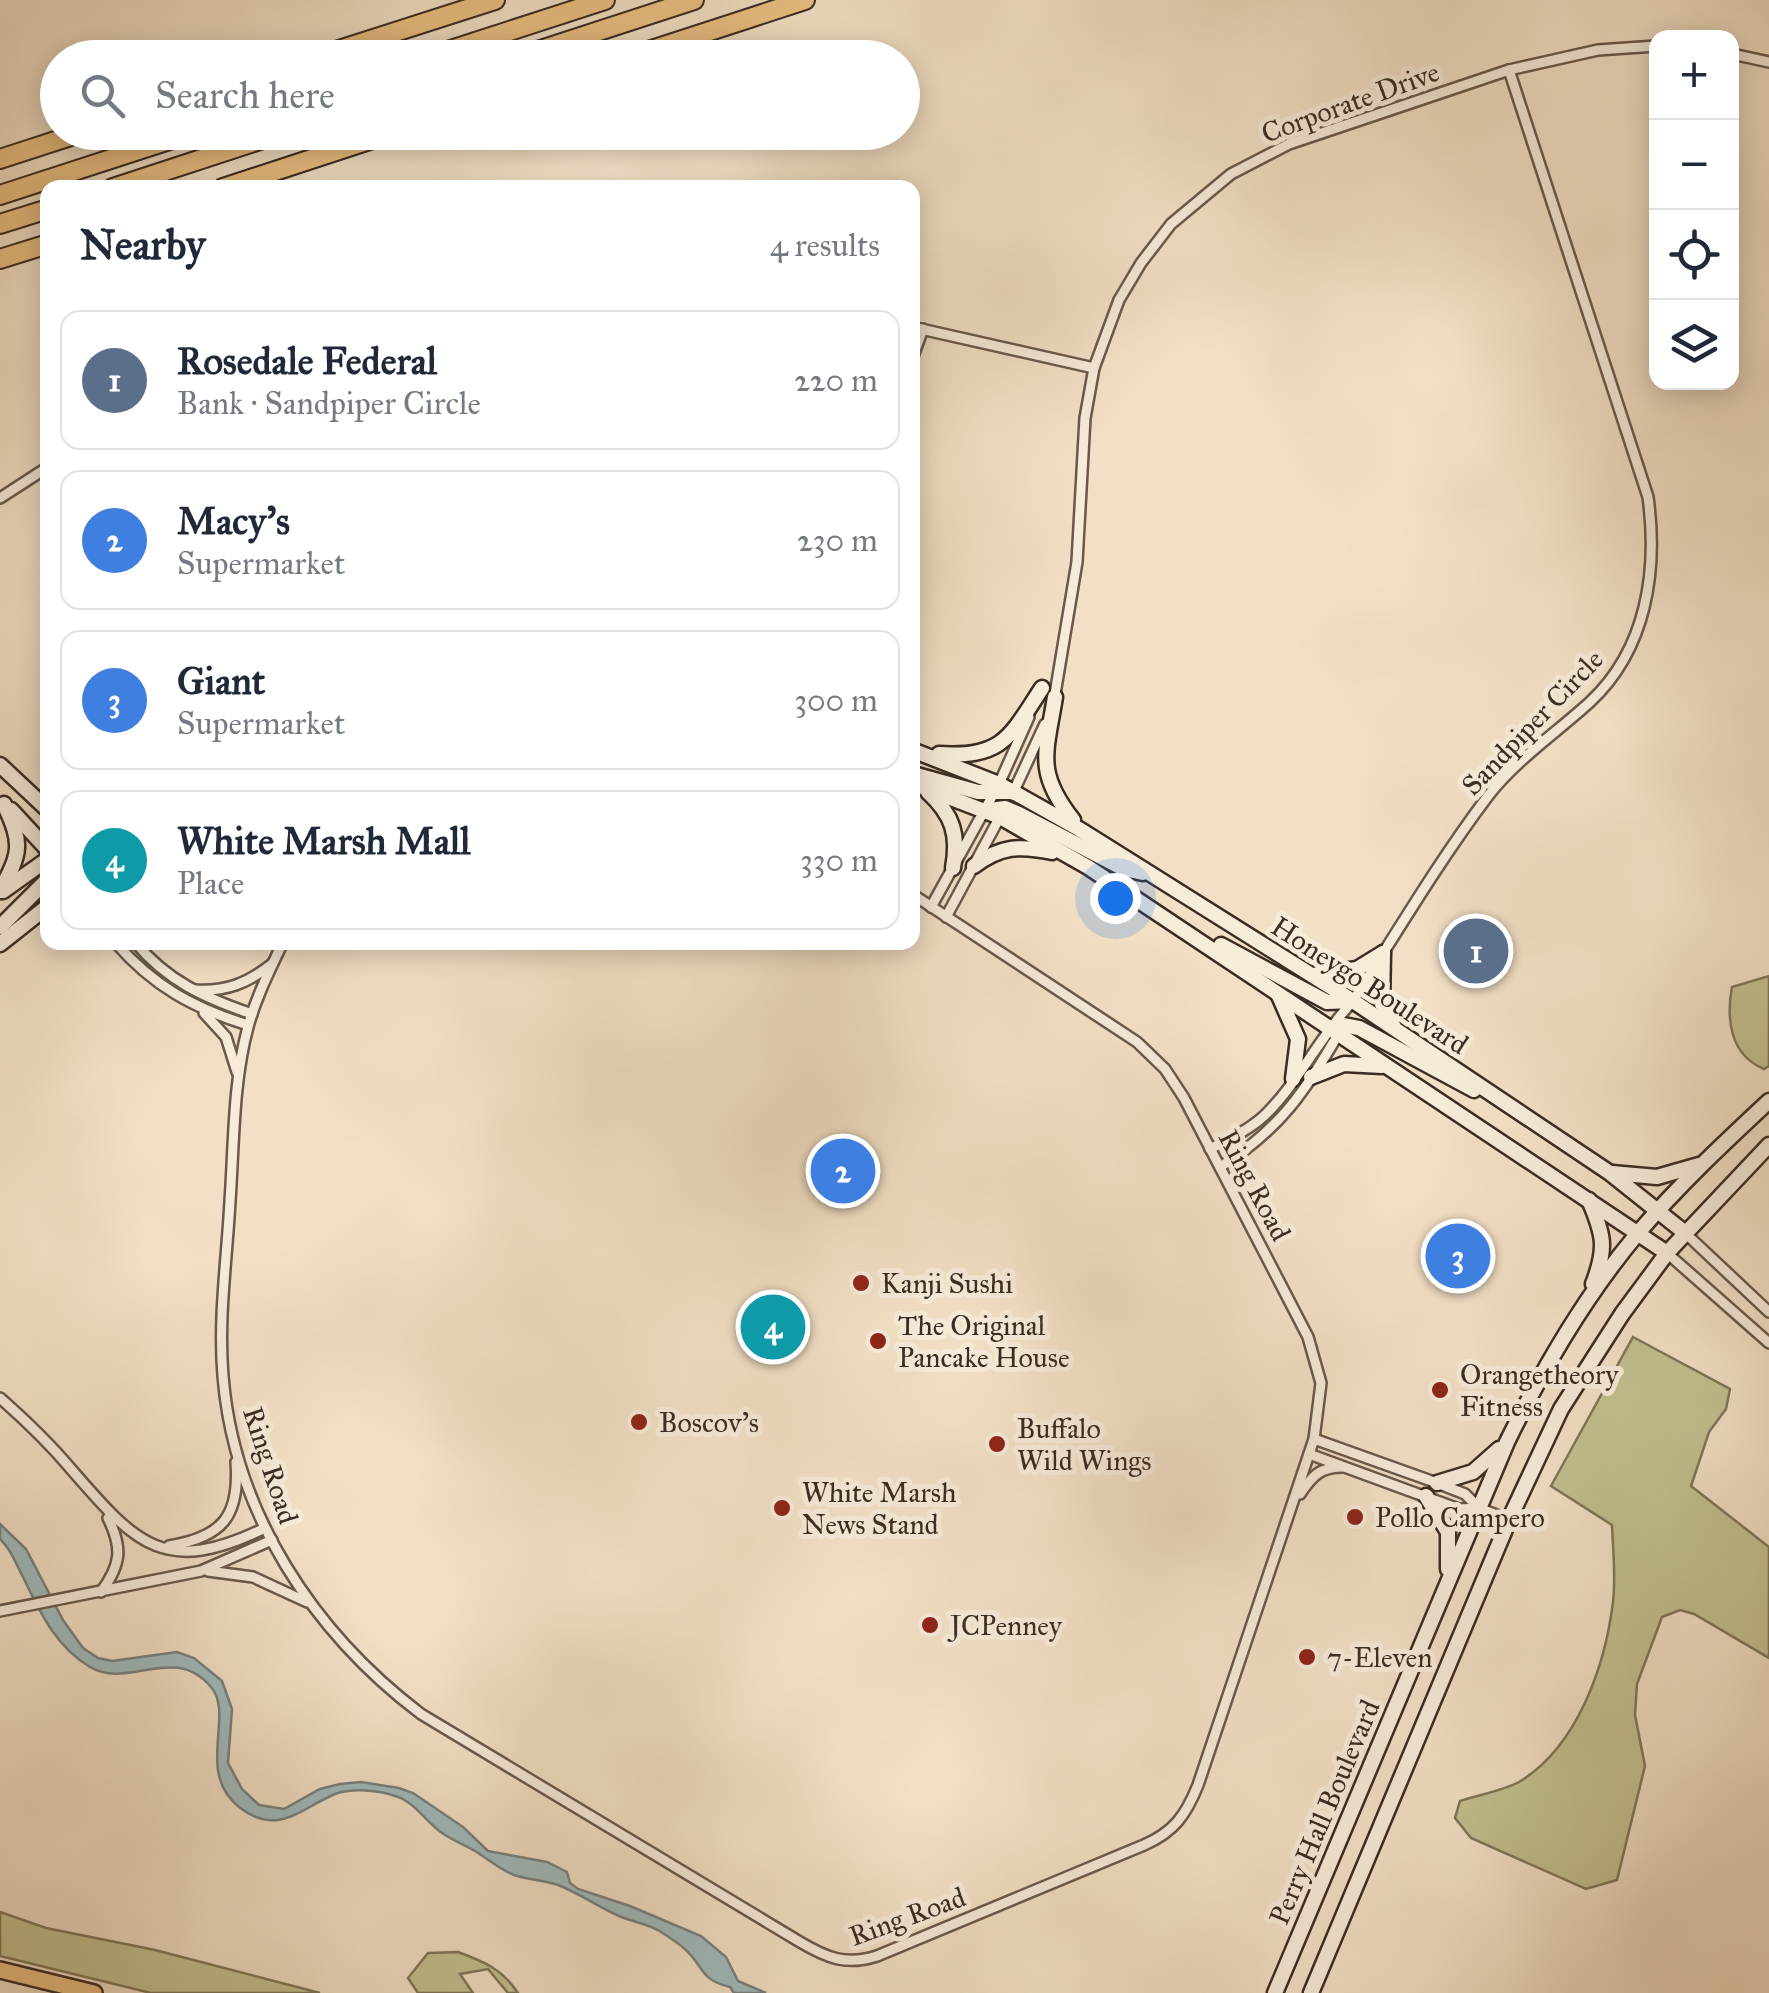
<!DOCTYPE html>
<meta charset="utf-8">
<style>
body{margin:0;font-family:"IM FELL Great Primer",serif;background:#f2f2f3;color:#1f2937}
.controls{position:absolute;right:30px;top:30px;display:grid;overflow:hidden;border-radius:20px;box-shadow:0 5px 25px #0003}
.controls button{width:90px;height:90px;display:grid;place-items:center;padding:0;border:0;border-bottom:2px solid #e0e1e3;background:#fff;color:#1f2937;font:50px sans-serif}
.you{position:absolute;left:1115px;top:898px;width:35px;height:35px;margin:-25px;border:8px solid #fff;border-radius:50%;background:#1a73e8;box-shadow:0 0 0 15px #1a73e833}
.badge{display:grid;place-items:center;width:65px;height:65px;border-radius:50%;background:#2563eb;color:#fff;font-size:32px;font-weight:700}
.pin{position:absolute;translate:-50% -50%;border:5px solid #fff;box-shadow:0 2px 10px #0006}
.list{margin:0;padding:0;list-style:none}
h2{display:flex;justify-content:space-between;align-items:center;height:130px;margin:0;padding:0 40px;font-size:42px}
h2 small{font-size:32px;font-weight:400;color:#747a83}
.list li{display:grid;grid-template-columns:65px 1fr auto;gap:30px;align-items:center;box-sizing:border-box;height:140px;margin:0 20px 20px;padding:0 20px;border:2px solid #e0e1e3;border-radius:20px}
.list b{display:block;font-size:38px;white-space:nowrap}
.list p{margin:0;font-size:32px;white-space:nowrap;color:#747a83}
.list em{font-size:32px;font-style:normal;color:#747a83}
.icon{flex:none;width:55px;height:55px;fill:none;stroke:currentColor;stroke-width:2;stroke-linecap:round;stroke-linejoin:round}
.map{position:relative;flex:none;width:1769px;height:1993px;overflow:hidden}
.search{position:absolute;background:#fff;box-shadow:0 5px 25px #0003;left:40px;top:40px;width:880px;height:110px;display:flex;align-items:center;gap:25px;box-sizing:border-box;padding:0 35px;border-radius:55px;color:#747a83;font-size:38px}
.panel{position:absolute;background:#fff;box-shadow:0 5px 25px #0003;left:40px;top:180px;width:880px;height:770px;border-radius:20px}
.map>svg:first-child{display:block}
</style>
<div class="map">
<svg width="1769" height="1993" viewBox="0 0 1769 1993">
<rect width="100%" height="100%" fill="#f2e0c6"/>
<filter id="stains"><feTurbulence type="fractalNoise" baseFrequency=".002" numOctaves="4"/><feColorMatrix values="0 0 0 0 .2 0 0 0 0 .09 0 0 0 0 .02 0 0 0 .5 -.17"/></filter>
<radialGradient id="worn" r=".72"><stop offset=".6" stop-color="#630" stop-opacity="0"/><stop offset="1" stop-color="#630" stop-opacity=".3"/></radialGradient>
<!-- green -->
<g fill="#c3c090" stroke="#7f765a" stroke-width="2.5">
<path d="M 1769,976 L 1769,1066 L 1764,1069 C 1730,1055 1726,1019 1732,987 Z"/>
<path d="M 1633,1337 L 1730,1389 L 1726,1409 L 1709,1432 L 1691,1486 L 1769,1547 L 1769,1658 L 1694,1614 L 1680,1610 L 1662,1617 L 1637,1684 L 1635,1715 L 1645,1766 L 1617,1880 L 1586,1889 L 1471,1838 L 1455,1818 L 1460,1801 C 1478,1795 1502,1791 1519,1782 C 1577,1747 1605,1667 1613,1602 C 1616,1577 1613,1550 1612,1525 L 1551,1486 Z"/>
<path d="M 0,1912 L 46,1928 L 155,1950 L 320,1993 L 151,1993 L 0,1956 Z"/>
<path d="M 458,1952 C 485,1962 502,1969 518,1993 L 508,1993 L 488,1969 L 460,1974 L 473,1993 L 418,1993 L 408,1978 L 428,1953 Z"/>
</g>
<!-- water -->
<path fill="#9fbbbe" stroke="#778180" stroke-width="2.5" d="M 0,1524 L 26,1549 L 63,1620 L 83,1648 L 98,1658 L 112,1661 L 177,1652 L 194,1658 L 222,1681 L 232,1709 L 228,1763 L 242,1789 L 259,1805 L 284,1809 L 320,1789 L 340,1784 L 361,1782 L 399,1788 L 413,1793 L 463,1827 L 488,1851 L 547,1862 L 567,1872 L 570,1883 L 578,1889 L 630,1906 L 701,1936 L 726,1957 L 738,1981 L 766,1993 L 734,1993 L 730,1987 C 700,1980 704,1967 686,1950 C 679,1944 669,1937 661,1932 C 650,1924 632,1922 619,1916 C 598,1907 579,1893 558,1885 C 544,1880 528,1880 514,1875 C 501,1870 488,1859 475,1851 C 465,1845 452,1840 442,1833 C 426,1822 414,1801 395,1796 C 379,1790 352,1788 335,1794 C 300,1809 277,1837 239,1807 C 195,1772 235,1715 211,1687 C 174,1643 128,1690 90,1667 C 55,1646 40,1612 23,1577 C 15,1562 12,1551 0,1539 Z"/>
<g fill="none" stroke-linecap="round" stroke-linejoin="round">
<defs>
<g id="minor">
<path d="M 1732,54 L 1769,62"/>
<path d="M 912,327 L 1094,368"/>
<path d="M 912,359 L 923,329"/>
<path d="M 0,498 L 48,467"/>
<path d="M 1054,700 L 1077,562 L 1085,418 L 1094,368 L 1119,300 L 1141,263 L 1171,224 L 1231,174 L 1289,144 L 1509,70 L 1598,50 L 1656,46"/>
<path d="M 1012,795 L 1045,724"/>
<path d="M 931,907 L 999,784 L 1029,717"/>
<path d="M 946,917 L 1002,813"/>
<path d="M 115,942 C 153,986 193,1008 248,1025"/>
<path d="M 135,942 C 167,981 205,998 252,1014"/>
<path d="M 283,942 C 270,970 256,997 248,1027 C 233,1082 234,1144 230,1201 C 227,1259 218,1318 223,1376 C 234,1513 314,1633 421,1714 L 800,1942 C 827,1958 846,1966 877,1956 L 1144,1845 C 1174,1832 1186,1815 1198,1785 L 1314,1439 L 1321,1383 L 1308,1337 L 1184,1098 L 1165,1069 L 1137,1042 L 912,894"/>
<path d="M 195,990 C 226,992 248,983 272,964"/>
<path d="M 204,1013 L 226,1037 L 237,1072"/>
<path d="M 1210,1149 C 1229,1139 1249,1130 1265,1115 C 1298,1083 1320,1036 1353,1001 C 1397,932 1439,861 1488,796 C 1516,760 1556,733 1590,702 C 1647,649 1658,570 1648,497 L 1509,70"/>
<path d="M 1220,1167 C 1279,1130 1306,1091 1340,1031"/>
<path d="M 1684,1232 L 1769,1312"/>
<path d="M 1667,1253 L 1769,1343"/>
<path d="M 0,1398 C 25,1420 49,1443 71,1469 C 136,1544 164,1577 265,1528"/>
<path d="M 1314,1439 L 1437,1483 L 1465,1494 L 1479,1508 L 1509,1520"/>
<path d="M 1309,1454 L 1459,1509 L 1479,1508"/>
<path d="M 1300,1494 C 1312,1476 1320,1467 1343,1467"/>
<path d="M 169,1546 C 222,1537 240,1517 236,1462"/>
<path d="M 208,1571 L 253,1577 L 307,1602"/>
<path d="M 101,1592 C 121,1565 123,1548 108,1518"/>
<path d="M 0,1611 L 201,1571 L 272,1540"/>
</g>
<g id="secondary">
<path d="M 1055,697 C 1046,753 1035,772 1073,820"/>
<path d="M 912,750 L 999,784 L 1079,829 L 1353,1001 L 1610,1173 L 1684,1232"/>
<path d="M 939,754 C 1003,758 1010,737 1042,688"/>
<path d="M 0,765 L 48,810"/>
<path d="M 913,774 L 978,792 L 1009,792"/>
<path d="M 912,783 L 1000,817 L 1088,867 L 1667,1253"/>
<path d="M 928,792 C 953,815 959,835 953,868"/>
<path d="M 11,810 L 48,850"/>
<path d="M 990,810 L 1005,808 L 1019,814 L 1124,869 L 1143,873"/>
<path d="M 974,866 C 1000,846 1020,845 1052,852"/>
<path d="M 0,891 C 21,853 23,844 4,804"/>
<path d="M 3,891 L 48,859"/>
<path d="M 0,927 L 48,879"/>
<path d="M 0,944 L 48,906"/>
<path d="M 1221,945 L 1327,1002 L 1353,1001"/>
<path d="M 1383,953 L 1382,1004 L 1393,1025"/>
<path d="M 1314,975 L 1357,969 L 1383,953"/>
<path d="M 1279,996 L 1298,1039 L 1293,1079"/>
<path d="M 1328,1028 L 1343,1025 L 1359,1028 L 1474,1090"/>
<path d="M 1311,1077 L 1344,1064 L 1382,1066"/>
<path d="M 1612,1173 L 1657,1177 L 1699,1165"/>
<path d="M 1589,1200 C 1604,1235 1607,1248 1593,1284"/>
<path d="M 1437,1483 L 1473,1472 L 1499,1449"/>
<path d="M 1426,1496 L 1448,1532 L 1448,1569"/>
<path d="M 1275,1993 L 1507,1442 C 1543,1368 1585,1296 1638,1233 C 1678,1186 1724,1143 1769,1101"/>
<path d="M 1311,1993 L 1509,1520 L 1561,1409 L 1622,1314 L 1667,1253 L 1769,1145"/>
</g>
<path id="trunk" d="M 0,1970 L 94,1993"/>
<g id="motorway">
<path d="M 314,58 L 495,0"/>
<path d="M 426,58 L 605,0"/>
<path d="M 516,58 L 694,0"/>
<path d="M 627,58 L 805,0"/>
<path d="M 0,159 L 83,132"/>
<path d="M 113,188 L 284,132"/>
<path d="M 223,188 L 394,132"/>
<path d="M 0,195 L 194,132"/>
<path d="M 0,224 L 48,209"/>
<path d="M 0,259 L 48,244"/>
</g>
</defs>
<!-- minor casing -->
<use href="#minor" stroke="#69584c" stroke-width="14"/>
<!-- secondary casing -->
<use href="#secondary" stroke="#3b2b23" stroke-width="19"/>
<!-- trunk casing -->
<use href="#trunk" stroke="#3b2b23" stroke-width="20"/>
<!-- motorway casing -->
<use href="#motorway" stroke="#3b2b23" stroke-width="22"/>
<!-- minor -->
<use href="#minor" stroke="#f7ebda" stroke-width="9"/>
<!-- secondary -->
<use href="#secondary" stroke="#f7ebda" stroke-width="14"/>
<!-- trunk -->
<use href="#trunk" stroke="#e9c083" stroke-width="15"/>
<!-- motorway -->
<use href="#motorway" stroke="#e9c083" stroke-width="18"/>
</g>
<!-- markers -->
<g fill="#8f2418" stroke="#f7ebda" stroke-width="4">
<circle cx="861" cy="1283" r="10"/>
<circle cx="878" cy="1341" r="10"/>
<circle cx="1440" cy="1390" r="10"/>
<circle cx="639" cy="1422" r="10"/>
<circle cx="997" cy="1444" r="10"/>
<circle cx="782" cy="1508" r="10"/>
<circle cx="1355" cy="1517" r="10"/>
<circle cx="930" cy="1625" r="10"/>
<circle cx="1307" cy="1657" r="10"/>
</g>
<g text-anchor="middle" stroke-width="10" stroke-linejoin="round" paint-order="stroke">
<!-- street labels -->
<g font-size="28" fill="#3b2b23" stroke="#f7ebda">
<text transform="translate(1350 102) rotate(-20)" y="10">Corporate Drive</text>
<text transform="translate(1532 722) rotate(-46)" y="10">Sandpiper Circle</text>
<text transform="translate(1370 985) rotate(33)" y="10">Honeygo Boulevard</text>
<text transform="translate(1255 1185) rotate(62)" y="10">Ring Road</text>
<text transform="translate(271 1465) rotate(72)" y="10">Ring Road</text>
<text transform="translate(1324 1812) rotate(-67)" y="10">Perry Hall Boulevard</text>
<text transform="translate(907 1916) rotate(-20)" y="10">Ring Road</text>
</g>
<!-- poi labels -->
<g font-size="28" fill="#3b2b23" stroke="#f7ebda" text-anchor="start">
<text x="881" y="1293">Kanji Sushi</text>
<text x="898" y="1335">The Original<tspan x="898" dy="32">Pancake House</tspan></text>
<text x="1460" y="1384">Orangetheory<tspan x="1460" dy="32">Fitness</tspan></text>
<text x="659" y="1432">Boscov's</text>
<text x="1017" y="1438">Buffalo<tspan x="1017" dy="32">Wild Wings</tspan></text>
<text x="802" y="1502">White Marsh<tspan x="802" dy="32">News Stand</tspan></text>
<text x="1375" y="1527">Pollo Campero</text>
<text x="950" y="1635">JCPenney</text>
<text x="1327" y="1667">7-Eleven</text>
</g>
</g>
<rect width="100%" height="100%" filter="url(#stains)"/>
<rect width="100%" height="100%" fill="url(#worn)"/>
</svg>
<div class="controls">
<button>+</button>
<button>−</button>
<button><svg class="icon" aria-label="locate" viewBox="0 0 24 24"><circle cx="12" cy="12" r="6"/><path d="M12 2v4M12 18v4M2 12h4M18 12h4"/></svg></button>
<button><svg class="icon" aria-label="layers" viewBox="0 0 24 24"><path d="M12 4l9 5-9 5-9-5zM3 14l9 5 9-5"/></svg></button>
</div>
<div class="you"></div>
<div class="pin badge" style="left:1476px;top:951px;background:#5c6f8a">1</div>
<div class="pin badge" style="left:843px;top:1171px;background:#3f7fe0">2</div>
<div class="pin badge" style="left:1458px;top:1256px;background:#3f7fe0">3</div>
<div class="pin badge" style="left:773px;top:1327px;background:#0f9aa8">4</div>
<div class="search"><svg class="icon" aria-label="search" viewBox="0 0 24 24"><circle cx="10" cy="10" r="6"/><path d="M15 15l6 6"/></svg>Search here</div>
<section class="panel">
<h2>Nearby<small>4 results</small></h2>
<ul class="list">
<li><span class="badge" style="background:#5c6f8a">1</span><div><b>Rosedale Federal</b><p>Bank · Sandpiper Circle</p></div><em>220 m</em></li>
<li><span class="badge" style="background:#3f7fe0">2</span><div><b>Macy's</b><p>Supermarket</p></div><em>230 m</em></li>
<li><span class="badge" style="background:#3f7fe0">3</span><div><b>Giant</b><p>Supermarket</p></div><em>300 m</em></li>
<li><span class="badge" style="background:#0f9aa8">4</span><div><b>White Marsh Mall</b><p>Place</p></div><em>330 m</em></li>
</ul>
</section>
</div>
